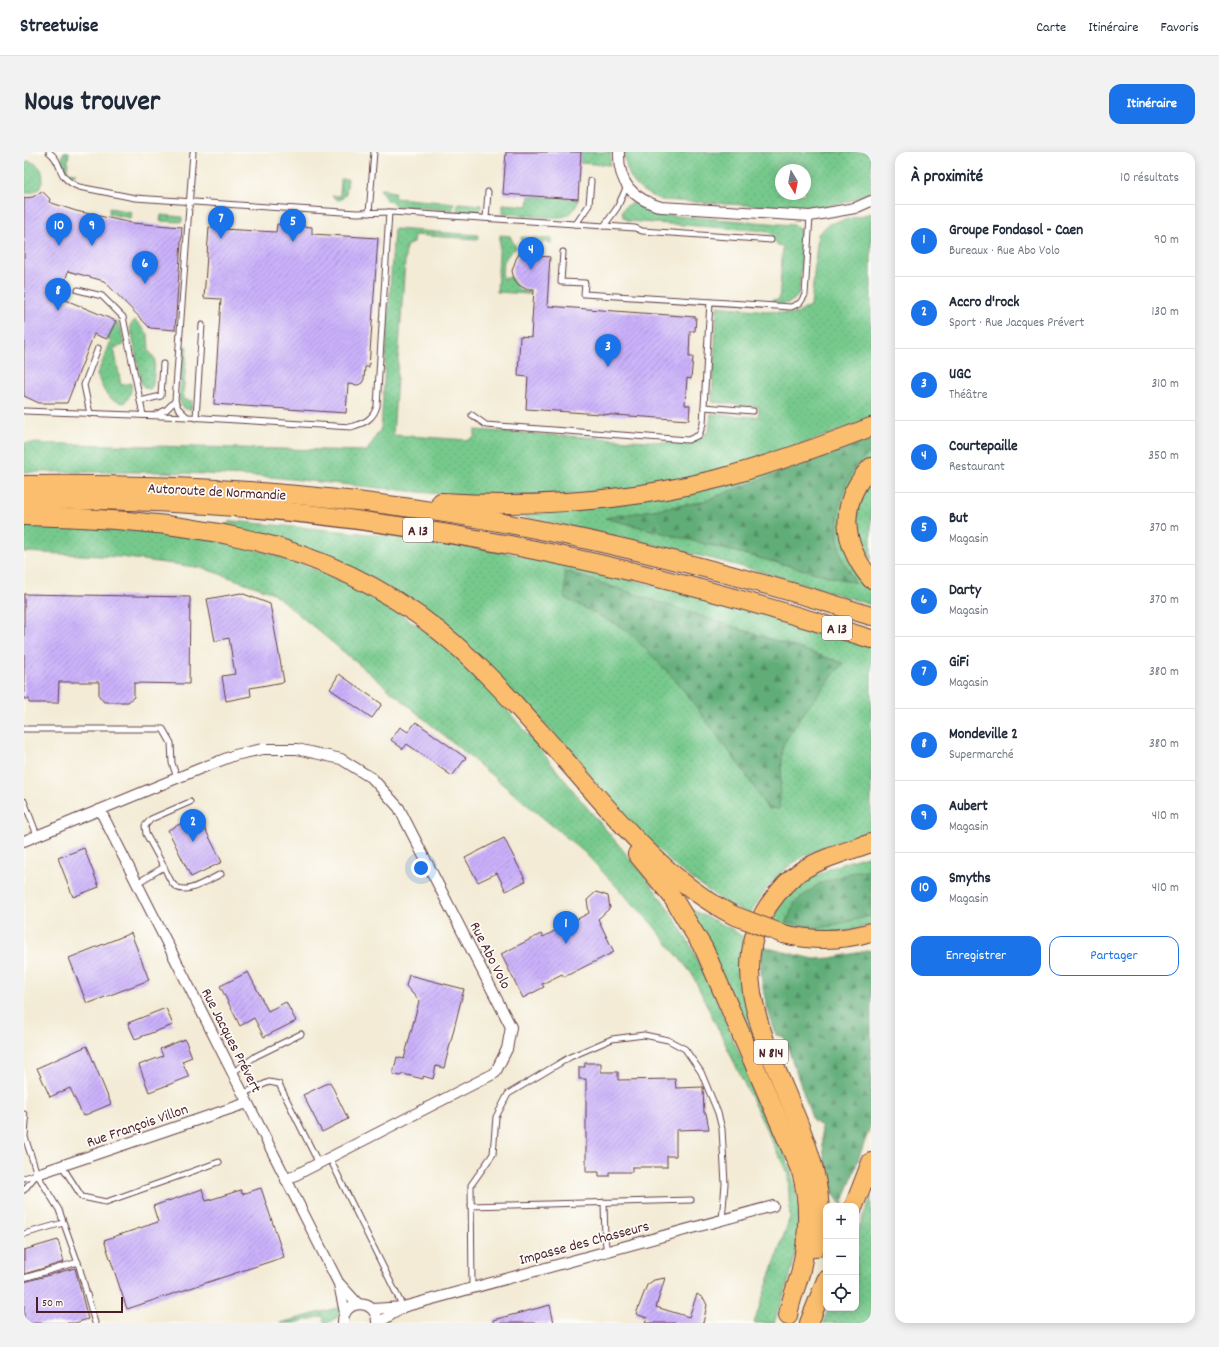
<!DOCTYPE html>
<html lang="fr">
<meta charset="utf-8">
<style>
body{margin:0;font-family:Dekko,sans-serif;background:#f2f2f3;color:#1f2937}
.controls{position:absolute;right:12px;bottom:12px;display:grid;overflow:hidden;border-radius:8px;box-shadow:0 2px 10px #0003}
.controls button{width:36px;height:36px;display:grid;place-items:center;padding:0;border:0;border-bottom:1px solid #e0e1e3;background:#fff;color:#1f2937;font:20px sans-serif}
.compass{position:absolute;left:751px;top:12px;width:36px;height:36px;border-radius:50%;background:#fff;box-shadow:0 2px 10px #0003;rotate:170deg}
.scale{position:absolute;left:12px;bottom:10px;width:87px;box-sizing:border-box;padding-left:4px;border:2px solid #4a1f2b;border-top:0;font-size:11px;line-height:14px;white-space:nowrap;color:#4a1f2b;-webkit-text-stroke:3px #fdfcf7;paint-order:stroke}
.you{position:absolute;left:397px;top:716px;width:14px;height:14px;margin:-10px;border:3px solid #fff;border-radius:50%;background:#1a73e8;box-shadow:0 0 0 6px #1a73e833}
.badge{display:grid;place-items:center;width:26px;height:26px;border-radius:50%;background:#1a73e8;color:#fff;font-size:13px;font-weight:700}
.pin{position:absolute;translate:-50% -33px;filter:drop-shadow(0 1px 2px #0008)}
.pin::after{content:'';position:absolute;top:21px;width:14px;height:12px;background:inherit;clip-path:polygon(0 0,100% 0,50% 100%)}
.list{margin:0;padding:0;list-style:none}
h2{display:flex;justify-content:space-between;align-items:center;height:52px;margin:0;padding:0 16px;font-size:17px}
h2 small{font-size:13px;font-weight:400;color:#747a83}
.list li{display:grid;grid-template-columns:26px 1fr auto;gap:12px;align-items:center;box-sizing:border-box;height:72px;padding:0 16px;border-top:1px solid #e0e1e3}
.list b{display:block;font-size:15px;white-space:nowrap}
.list p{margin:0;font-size:13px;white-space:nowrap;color:#747a83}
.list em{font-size:13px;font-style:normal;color:#747a83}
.actions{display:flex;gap:8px;padding:12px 16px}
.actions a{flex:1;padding:9px 0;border:1px solid #1a73e8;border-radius:12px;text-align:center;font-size:14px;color:#1a73e8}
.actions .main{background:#1a73e8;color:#fff}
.icon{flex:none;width:22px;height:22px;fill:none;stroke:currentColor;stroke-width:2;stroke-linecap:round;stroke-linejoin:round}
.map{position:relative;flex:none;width:847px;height:1171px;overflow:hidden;border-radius:12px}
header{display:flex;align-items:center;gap:24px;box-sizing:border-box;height:56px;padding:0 20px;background:#fff;border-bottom:1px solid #e0e1e3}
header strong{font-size:19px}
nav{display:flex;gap:22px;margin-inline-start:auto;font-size:14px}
.intro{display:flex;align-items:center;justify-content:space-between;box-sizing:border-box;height:96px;padding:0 24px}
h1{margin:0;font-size:28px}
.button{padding:10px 18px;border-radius:12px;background:#1a73e8;color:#fff;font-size:14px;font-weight:700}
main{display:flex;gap:24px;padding:0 24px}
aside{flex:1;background:#fff;border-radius:12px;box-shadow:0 2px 10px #0003}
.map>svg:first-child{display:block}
</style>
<header>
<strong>Streetwise</strong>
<nav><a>Carte</a><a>Itinéraire</a><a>Favoris</a></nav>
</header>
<div class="intro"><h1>Nous trouver</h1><a class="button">Itinéraire</a></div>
<main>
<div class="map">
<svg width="847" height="1171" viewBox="0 0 847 1171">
<defs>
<pattern id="grass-dots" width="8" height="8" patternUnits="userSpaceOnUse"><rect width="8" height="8" fill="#76c98c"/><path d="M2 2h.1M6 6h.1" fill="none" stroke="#68ac79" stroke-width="1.8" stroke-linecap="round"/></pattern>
<pattern id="forest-firs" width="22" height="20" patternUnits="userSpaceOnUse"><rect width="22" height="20" fill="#60ad78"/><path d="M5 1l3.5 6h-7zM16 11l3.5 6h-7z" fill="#518c63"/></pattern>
<pattern id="building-hatch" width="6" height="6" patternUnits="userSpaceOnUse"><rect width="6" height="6" fill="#cab1fb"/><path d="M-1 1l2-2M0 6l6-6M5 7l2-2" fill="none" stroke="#a68fcb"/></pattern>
</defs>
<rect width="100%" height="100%" fill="#fdfcf7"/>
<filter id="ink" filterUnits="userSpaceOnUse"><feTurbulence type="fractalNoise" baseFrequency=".025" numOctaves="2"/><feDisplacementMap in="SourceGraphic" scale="8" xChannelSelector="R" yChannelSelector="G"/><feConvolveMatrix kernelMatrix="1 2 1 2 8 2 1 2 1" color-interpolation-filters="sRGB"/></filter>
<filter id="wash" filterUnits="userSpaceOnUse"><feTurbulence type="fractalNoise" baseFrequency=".012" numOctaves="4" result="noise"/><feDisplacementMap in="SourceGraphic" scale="16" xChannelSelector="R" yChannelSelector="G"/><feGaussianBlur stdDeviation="0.9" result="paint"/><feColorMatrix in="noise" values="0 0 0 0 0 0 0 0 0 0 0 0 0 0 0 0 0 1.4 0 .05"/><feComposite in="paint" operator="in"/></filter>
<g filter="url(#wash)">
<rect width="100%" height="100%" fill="#f3ebd5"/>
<!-- grass -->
<g fill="url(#grass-dots)" stroke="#60745c" fill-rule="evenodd">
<path d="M 40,0 L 45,0 L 43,20 L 52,21 L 50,23 L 42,24 C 37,16 37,9 40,0 Z"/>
<path d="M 557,0 L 587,0 L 586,13 L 556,11 Z"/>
<path d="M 600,0 L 847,0 L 847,40 L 823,50 L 788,57 L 637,48 C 612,38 603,28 600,0 ZM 757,18 L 781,18 L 781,42 L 757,42 Z"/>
<path d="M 0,9 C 27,9 23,44 0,41 Z"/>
<path d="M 317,27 L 324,27 L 322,41 L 318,47 L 314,48 L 308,44 L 316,44 Z"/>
<path d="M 360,36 L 364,39 L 371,40 L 370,46 L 430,51 L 429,58 L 373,54 L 363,48 L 356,38 Z"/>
<path d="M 505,44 L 554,47 C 553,55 549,61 541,64 C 530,68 493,62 479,61 L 479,52 L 504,54 Z"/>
<path d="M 434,51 L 458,53 L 458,56 L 453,60 L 433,59 Z"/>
<path d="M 609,51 L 624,59 L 639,63 L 770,73 L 775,77 L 776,81 L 780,81 L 775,142 C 767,153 761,152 748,152 L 748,148 L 755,148 L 759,94 L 752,93 C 751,86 749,83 743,79 L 603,69 L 599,65 L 598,59 L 602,54 Z"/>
<path d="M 86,56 L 107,60 L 106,66 L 85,62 Z"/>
<path d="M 847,61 L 847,267 L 733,309 L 658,328 L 590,340 L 528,344 L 445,345 L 247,325 L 136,320 L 0,320 L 0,291 L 343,299 L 357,276 L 370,77 L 454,83 L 454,87 L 390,83 L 389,91 L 382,94 L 369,283 L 445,288 L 451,284 L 451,278 L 668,292 L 685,279 L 687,262 L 734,265 L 735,255 L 688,250 L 693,154 L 773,162 L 787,153 L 794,82 L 805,72 Z"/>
<path d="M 137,63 L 158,65 L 158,70 L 136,69 Z"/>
<path d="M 476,83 L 486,84 L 492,96 C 481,103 476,114 479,127 L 487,125 C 491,135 494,138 505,140 L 505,142 L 473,140 Z"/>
<path d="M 497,85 L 528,87 L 527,91 L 518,90 L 517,103 L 506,101 L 506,93 L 499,94 Z"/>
<path d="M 111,168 L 124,182 L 125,199 L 131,207 L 129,233 L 126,237 L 121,236 L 118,233 L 106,173 Z"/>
<path d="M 92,169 L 97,176 L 100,193 L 90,196 L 97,233 L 107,231 C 108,240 106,245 100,251 C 81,248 80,238 73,223 L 87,189 L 83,187 Z"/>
<path d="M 159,194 L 163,194 L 159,247 L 168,249 L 167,258 C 160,257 157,255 155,247 Z"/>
<path d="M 847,282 L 847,310 L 821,352 L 847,433 L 847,453 C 729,414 609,386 487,363 L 487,360 L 528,358 Z"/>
<path d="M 847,328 L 847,408 C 828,383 829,354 847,328 Z"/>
<path d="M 208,369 L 388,386 L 490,402 L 689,446 L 847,495 L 847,679 C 812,691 774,700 749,729 C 740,739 733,751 726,762 L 704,753 L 652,715 L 595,658 L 529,581 L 487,539 L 400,461 L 199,374 Z"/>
<path d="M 0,373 C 117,377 227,380 333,437 C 359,452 388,468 412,487 C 467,531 516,599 561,653 C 595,694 633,735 660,782 C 686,828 705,880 727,928 C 746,970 773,1016 775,1063 C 777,1100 762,1137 750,1171 L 730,1171 L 766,1065 L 764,1023 L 668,822 L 628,772 L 560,700 L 249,441 L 179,416 L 96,405 L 0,400 Z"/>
<path d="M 847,703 L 847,773 L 806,783 L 747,772 C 751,764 755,754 761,748 C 782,723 816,711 847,703 Z"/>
<path d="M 666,757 L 708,777 L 719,785 L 719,828 L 758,960 Z"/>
<path d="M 847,1044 L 847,1171 L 799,1171 L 805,1156 L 832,1156 L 832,1084 Z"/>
<path d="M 317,1155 C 316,1165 310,1169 301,1171 L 299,1164 L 270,1171 L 256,1171 Z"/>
</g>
<!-- forest -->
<g fill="url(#forest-firs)" stroke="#556652">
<path d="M 847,287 L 847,300 C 819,320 810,361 815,394 C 816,406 826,420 831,431 L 581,366 L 677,350 Z"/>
<path d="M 541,419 L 819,511 L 777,564 L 759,593 L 755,657 L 743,656 L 721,621 L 655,532 L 603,478 L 541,446 Z"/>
<path d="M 832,719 L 847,719 L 847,764 L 796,776 L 762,771 L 771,750 L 795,732 Z"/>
<path d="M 739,795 L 790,807 L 807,806 L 847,798 L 847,972 L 818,1053 C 802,1039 799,994 797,974 L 789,969 L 760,885 L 752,883 C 743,855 732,825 739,795 Z"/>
</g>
<g id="blocks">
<!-- building -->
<g fill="url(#building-hatch)">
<path d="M 482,0 L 557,0 L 554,47 L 479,42 Z"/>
<path d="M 18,39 L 26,47 L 25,50 L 52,59 L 108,71 L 158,75 L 151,178 L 126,176 L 80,129 L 44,119 L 37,146 L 92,169 L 83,187 L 70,182 L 43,251 L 15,251 L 0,244 L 0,46 L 9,45 Z"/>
<path d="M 253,72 L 288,75 L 288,82 L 354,86 L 345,215 L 341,215 L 340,227 L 338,231 L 334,233 L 324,232 L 322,261 L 190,252 L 197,147 L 180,146 L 185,75 L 189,76 L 189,73 L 198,73 L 198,77 L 252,80 Z"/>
<path d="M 499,100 L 506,101 L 506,103 L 526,105 L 523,154 L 672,165 L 671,179 L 666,179 L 665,205 L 669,205 L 667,227 L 663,226 L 661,253 L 666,253 L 665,268 L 502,257 L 504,225 L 494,224 L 496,184 L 507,185 L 510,137 L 502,137 L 495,133 L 490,127 L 488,119 L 492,107 L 495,102 Z"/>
<path d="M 217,441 L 246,452 L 260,530 L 226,536 L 227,544 L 202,549 L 198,524 L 211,522 L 205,486 L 191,489 L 183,447 Z"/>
<path d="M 0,442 L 166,445 L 165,532 L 110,531 L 110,545 L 104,550 L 80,550 L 75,544 L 75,530 L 35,530 L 34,551 L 5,551 L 5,547 L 0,547 Z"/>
<path d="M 315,522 L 358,552 L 348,566 L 306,537 Z"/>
<path d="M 392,570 L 442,606 L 428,624 L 383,592 L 379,597 L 367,588 L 376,575 L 384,580 Z"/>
<path d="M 174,663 L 198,710 L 167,725 L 144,678 Z"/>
<path d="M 480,686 L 502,729 L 482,739 L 473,721 L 454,730 L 441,706 Z"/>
<path d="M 60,696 L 75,735 L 49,745 L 34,706 Z"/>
<path d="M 572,740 L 584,744 L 586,756 L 574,767 L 590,800 L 540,825 L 538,822 L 518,832 L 520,835 L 499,846 L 477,802 L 517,782 L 519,785 L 565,761 L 563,748 Z"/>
<path d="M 107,781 L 125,828 L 63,852 L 45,806 Z"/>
<path d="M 224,820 L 244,859 L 262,850 L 272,869 L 240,885 L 230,866 L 216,874 L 196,834 Z"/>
<path d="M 385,823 L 440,837 L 420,916 L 412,914 L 409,927 L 399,924 L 399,927 L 379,922 L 376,924 L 369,922 L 373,905 L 380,907 L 395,849 L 382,834 Z"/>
<path d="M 142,856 L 149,873 L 111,887 L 104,871 Z"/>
<path d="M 161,887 L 168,905 L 158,909 L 165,925 L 125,940 L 115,913 L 139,904 L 136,897 Z"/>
<path d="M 63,894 L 87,952 L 59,964 L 46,936 L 26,945 L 13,916 Z"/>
<path d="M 561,911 L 577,911 L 577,920 L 594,920 L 594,928 L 651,927 L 652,936 L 679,935 L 680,961 L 682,961 L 685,977 L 652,978 L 652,1004 L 643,1004 L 643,1015 L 608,1015 L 608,1020 L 585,1020 L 585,1024 L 575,1024 L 575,1020 L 562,1020 L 562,927 L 555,927 L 555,915 L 561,915 Z"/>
<path d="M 306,930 L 324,967 L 298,980 L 279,943 Z"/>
<path d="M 237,1036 L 260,1105 L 103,1157 L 80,1088 L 134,1070 L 129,1054 L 153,1046 L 178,1037 L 182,1049 L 217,1038 L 218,1042 Z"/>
<path d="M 34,1088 L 40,1110 L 0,1122 L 0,1098 Z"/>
<path d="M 51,1116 L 64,1167 L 51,1171 L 0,1171 L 0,1130 Z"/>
<path d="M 641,1126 L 632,1155 L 665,1165 L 673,1142 L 680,1147 L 683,1153 L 679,1171 L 621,1171 L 623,1166 L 612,1162 L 623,1133 L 630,1128 Z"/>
<path d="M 526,1153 L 530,1171 L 469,1171 L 469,1168 Z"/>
</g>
</g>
</g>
<g filter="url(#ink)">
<use href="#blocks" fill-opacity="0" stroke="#633e44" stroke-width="1"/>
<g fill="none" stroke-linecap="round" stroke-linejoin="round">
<defs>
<g id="lane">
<path d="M 25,0 C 41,12 30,25 55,35 L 111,46 L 333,61 L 367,60 L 611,76 L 618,79 L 747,88"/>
<path d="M 345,61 L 350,0"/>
<path d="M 462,66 L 464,40"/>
<path d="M 552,72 L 565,53 L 567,29"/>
<path d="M 580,74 L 593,56 L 603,34"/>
<path d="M 539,100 L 537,130 L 561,131 L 560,142 L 767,155 L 776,151 L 781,143 L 786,64"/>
<path d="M 54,138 L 78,144 L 99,165 L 119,263"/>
<path d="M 116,249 L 137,244 L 139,212"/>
<path d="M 680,255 L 729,259"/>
<path d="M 0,259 L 164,265 L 327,275 C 340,271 349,268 353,254 L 365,60"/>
<path d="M 66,262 L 60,233 L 74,196"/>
<path d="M 131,263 L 142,258 L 151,249"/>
<path d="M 448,263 L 462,273 L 664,288 L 675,283 L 679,272 L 686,150"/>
<path d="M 163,265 L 154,256 L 151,249 L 169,0"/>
<path d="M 172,266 L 178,173"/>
<path d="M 0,577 L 139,577 L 147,591 L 148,611 L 153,626"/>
<path d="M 0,649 L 13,683"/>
<path d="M 140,715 C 143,721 145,727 149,732 C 160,746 185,727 197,722"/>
<path d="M 113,731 L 140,715 L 122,682 L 121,674 L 127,667 L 166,650"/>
<path d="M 208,921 L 232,904 L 277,882"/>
<path d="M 218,942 L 245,930 L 255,932 L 295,1012"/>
<path d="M 0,962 L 2,969 L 1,985 L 13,1022 L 0,1026"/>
<path d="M 306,1007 L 379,1155"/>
<path d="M 38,1014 L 58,1045 L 82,1050 L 195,1010"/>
<path d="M 0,1038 L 13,1022 L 35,1058 L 55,1114 L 71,1171"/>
<path d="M 580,1050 L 581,1087 L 583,1100"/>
<path d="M 447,1054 L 667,1048"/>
<path d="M 0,1082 L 39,1071"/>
<path d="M 0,1126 L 54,1110"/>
<path d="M 448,1136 L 447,1033 L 469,1002 L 472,965 L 484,942 L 546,905 L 588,887 L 620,883 L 644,888 L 661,897 L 677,920 L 694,961 L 698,977 L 701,1032 L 698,1068"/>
</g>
<g id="street">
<path d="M 595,0 C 594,31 608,46 637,55 L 786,64 L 831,56 L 847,49"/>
<path d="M 76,658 L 314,1130 L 334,1152"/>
<path d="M 0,689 L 175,617 L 211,603 L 239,597 L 273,597 L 317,607 L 349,627 L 375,656 L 487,875 L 483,897 L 471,921 L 262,1028"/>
<path d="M 13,1022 L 223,951"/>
<path d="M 315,1132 L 321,1161"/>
<path d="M 349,1157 L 379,1155 L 749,1054"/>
<path d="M 319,1171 C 318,1146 354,1146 353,1171"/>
<path d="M 354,1171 L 378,1156"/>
</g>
<g id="highway">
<path d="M 847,315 C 814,350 817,391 847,427"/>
<path d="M 0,333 C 146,331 295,340 440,364 C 578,387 713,422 847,464"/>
<path d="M 0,348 C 287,343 574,399 847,487"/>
<path d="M 417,350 C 511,356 606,349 697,326 C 748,312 798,294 847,275"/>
<path d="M 0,364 C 151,368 292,380 415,479 C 460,515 497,559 535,601 C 587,659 638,727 709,763"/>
<path d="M 613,702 L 647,743 L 680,797 L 777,1020 C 787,1054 784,1088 776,1122 C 772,1136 766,1149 764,1164"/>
<path d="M 759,782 C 789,789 818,789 847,780"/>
<path d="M 830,1054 L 847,1010"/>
<path d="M 791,1096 C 824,984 676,859 744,754 C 753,741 763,728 777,719 C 798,706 824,699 847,691"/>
<path d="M 785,1171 L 802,1128"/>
</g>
</defs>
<!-- lane casing -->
<use href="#lane" stroke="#633e44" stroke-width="7"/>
<!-- street casing -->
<use href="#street" stroke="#633e44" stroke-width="12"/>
<!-- highway casing -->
<use href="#highway" stroke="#633e44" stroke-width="20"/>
<!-- lane -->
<use href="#lane" stroke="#fff" stroke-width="5"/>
<!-- street -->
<use href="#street" stroke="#fff" stroke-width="10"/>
<!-- highway -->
<use href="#highway" stroke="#fabe6e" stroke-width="18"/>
<defs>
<path id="highway-bridge" d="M 709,763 L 759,782"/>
</defs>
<!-- highway-bridge casing -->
<use href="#highway-bridge" stroke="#633e44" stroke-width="20" stroke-linecap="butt"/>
<!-- highway-bridge -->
<use href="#highway-bridge" stroke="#fabe6e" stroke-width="18"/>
</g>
</g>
<g text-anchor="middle" stroke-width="3.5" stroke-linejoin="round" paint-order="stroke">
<!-- shield labels -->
<g fill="#fdfcf7" stroke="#806168" stroke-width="1">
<rect x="379" y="366" width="30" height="24" rx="3"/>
<rect x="798" y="464" width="30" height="24" rx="3"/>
<rect x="730" y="888" width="34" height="24" rx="3"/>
</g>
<g font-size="14" font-weight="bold" fill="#4a1f2b">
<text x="394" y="383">A 13</text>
<text x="813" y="481">A 13</text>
<text x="747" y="905">N 814</text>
</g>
<!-- street labels -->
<g font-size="15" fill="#4a1f2b" stroke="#fdfcf7">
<text transform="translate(193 339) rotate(3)" y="5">Autoroute de Normandie</text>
<text transform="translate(467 803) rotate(63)" y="5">Rue Abo Volo</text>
<text transform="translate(208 888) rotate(63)" y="5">Rue Jacques Prévert</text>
<text transform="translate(113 973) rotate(-19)" y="5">Rue François Villon</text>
<text transform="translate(560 1090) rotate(-15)" y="5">Impasse des Chasseurs</text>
</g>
</g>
</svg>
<div class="controls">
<button>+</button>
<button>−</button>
<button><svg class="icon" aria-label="locate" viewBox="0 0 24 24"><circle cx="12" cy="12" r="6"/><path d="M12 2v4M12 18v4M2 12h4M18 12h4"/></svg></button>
</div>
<svg class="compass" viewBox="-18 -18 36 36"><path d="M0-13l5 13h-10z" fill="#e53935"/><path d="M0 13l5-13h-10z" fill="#747a83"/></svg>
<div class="scale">50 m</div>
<div class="you"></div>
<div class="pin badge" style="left:542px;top:792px">1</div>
<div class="pin badge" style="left:169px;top:690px">2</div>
<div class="pin badge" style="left:584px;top:215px">3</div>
<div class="pin badge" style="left:507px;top:118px">4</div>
<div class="pin badge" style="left:269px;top:90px">5</div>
<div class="pin badge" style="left:121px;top:132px">6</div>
<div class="pin badge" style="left:197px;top:87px">7</div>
<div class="pin badge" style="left:34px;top:159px">8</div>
<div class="pin badge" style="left:68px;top:94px">9</div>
<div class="pin badge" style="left:35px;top:94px">10</div>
</div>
<aside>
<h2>À proximité<small>10 résultats</small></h2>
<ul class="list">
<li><span class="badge">1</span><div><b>Groupe Fondasol - Caen</b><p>Bureaux · Rue Abo Volo</p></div><em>90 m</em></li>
<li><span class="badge">2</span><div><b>Accro d'rock</b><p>Sport · Rue Jacques Prévert</p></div><em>130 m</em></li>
<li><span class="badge">3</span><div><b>UGC</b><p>Théâtre</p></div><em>310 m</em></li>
<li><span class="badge">4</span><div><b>Courtepaille</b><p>Restaurant</p></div><em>350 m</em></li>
<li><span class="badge">5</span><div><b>But</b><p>Magasin</p></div><em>370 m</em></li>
<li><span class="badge">6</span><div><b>Darty</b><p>Magasin</p></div><em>370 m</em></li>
<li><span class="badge">7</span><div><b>GiFi</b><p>Magasin</p></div><em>380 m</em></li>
<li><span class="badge">8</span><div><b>Mondeville 2</b><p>Supermarché</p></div><em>380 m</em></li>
<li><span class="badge">9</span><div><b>Aubert</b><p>Magasin</p></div><em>410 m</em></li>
<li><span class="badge">10</span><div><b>Smyths</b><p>Magasin</p></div><em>410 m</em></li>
</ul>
<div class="actions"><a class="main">Enregistrer</a><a>Partager</a></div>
</aside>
</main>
